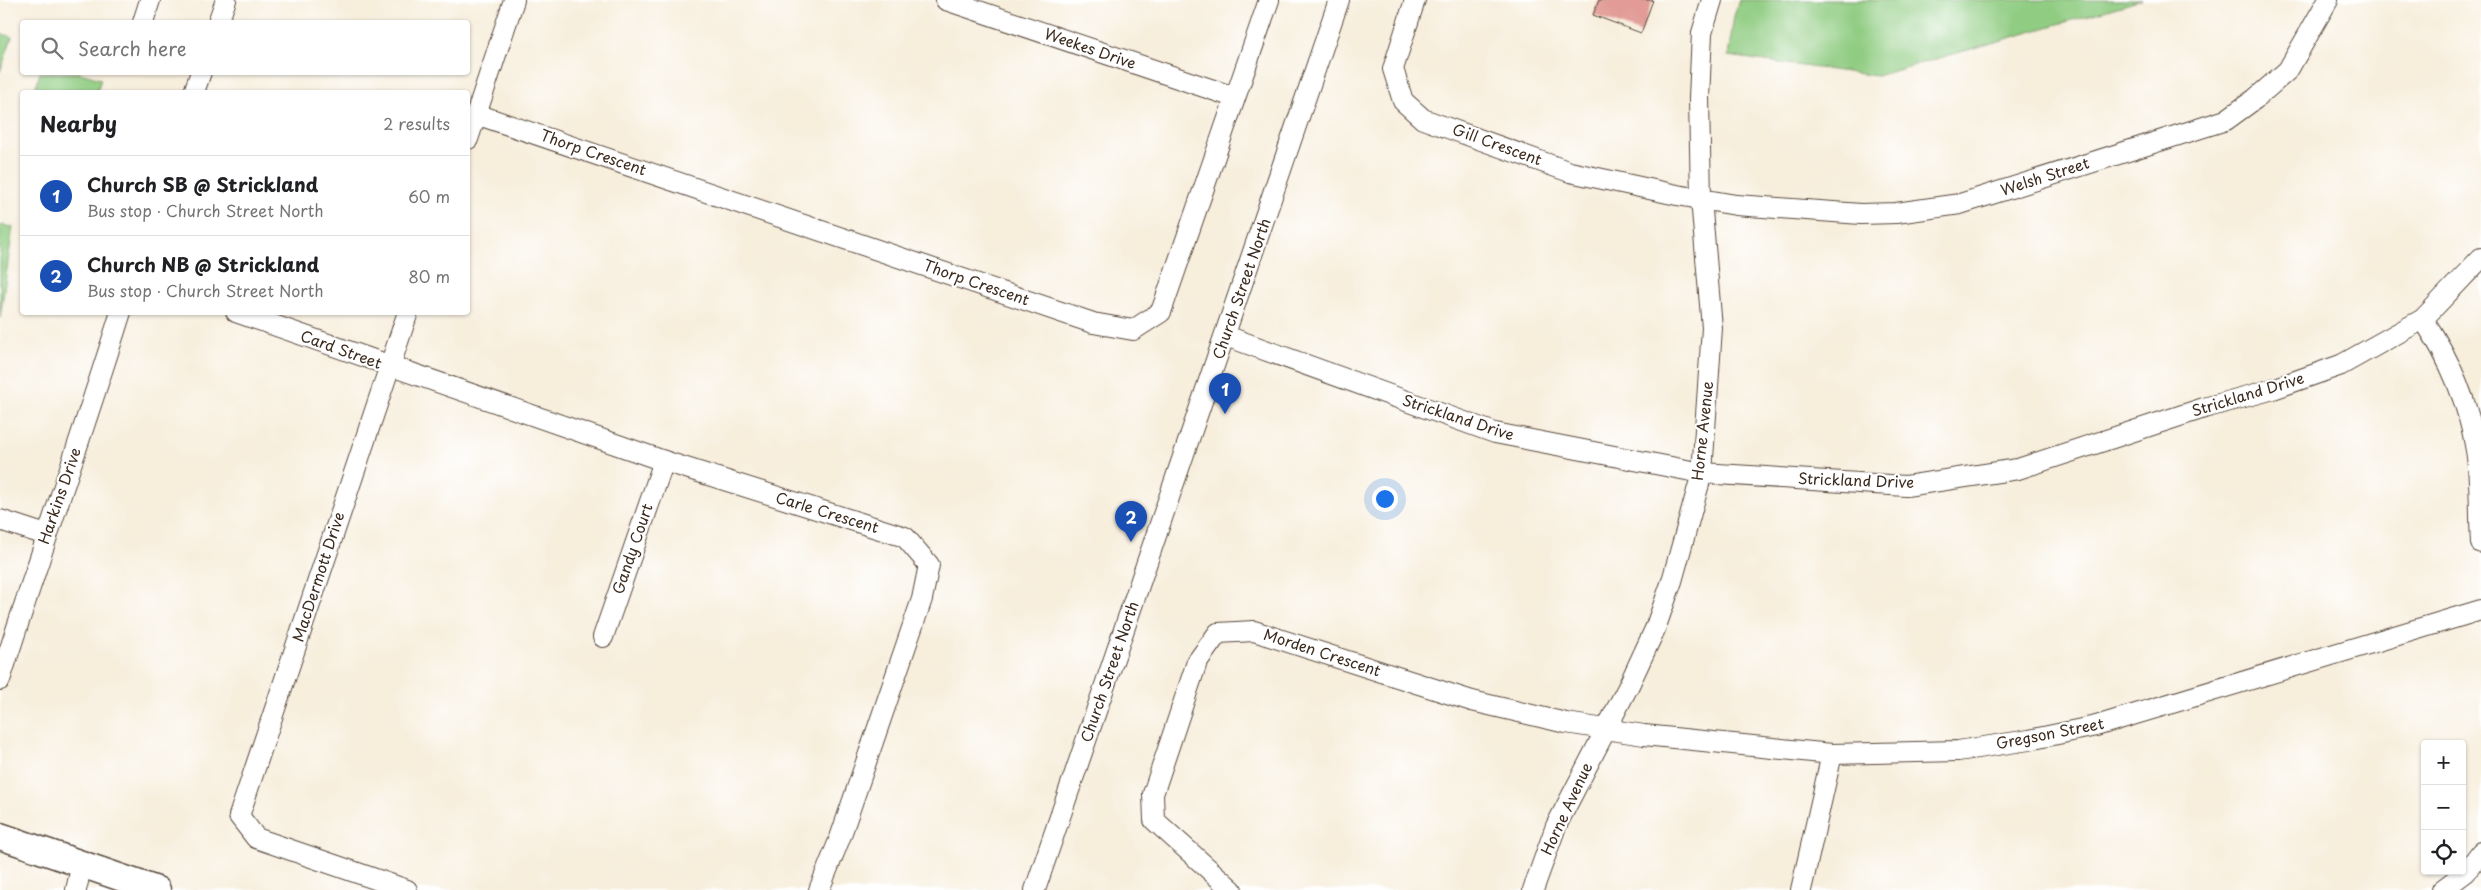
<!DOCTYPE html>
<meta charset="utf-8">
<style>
body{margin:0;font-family:"Playpen Sans",sans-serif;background:#f2f2f2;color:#202124}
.controls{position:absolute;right:15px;bottom:15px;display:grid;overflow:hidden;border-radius:5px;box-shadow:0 1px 4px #0004}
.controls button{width:45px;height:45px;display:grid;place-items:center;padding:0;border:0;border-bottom:1px solid #e0e0e0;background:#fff;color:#202124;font:25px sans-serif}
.you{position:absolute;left:1384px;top:498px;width:18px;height:18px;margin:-12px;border:4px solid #fff;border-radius:50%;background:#1a73e8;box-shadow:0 0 0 8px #1a73e833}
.badge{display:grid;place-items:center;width:32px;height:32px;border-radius:50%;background:#b45309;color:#fff;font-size:16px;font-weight:700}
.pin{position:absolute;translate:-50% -41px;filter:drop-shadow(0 1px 2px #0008)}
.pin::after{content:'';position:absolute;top:26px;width:18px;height:15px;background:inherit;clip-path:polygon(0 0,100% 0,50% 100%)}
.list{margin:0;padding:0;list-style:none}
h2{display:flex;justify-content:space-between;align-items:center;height:65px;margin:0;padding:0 20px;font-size:21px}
h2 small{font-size:16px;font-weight:400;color:#757577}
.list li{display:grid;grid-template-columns:32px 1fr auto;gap:15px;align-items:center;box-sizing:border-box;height:80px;padding:0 20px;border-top:1px solid #e0e0e0}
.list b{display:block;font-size:19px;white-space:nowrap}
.list p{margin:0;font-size:16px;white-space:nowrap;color:#757577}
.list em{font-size:16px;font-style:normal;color:#757577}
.icon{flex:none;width:28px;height:28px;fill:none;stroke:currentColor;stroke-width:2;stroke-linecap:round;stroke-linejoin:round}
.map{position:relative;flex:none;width:2481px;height:890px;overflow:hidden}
.search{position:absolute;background:#fff;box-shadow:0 1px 4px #0004;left:20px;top:20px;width:450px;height:55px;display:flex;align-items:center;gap:12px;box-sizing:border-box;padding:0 18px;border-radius:5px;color:#757577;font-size:19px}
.panel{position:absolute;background:#fff;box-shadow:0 1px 4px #0004;left:20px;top:90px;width:450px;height:225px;border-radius:5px}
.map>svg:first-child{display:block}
</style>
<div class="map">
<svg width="2481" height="890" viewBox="0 0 2481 890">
<rect width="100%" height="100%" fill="#fff"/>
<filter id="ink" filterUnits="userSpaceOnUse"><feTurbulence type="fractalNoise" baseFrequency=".02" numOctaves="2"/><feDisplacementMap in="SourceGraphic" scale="10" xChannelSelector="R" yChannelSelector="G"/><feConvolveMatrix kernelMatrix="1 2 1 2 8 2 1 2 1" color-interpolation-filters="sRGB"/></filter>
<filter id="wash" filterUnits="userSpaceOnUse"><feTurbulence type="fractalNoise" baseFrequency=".0096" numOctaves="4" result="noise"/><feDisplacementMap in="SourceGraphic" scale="20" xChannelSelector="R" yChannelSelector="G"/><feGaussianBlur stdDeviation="1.12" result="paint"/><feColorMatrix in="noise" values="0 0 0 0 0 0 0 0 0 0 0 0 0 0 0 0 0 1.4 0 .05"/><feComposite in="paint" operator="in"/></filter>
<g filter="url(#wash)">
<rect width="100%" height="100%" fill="#f7eedc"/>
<!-- green -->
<g fill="#90cc82" stroke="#667b50">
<path d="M 1739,0 L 2142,0 L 1877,76 L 1728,56 L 1734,16 Z"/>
<path d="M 0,33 L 12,37 L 0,72 Z"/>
<path d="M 40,73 L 80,73 L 101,79 L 97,92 L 34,92 Z"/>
<path d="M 0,225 L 13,227 L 0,318 Z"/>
</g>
<g id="blocks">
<!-- building -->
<path fill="#e29b96" d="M 1599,0 L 1653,0 L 1641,33 L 1593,15 Z"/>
</g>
</g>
<g filter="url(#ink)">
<use href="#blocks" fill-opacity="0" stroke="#57473a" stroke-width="1"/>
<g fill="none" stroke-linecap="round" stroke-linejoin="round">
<defs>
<g id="minor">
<path d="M 946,0 L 1234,97"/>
<path d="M 1415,0 L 1393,69 L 1403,101 L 1423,119 L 1570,172 L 1677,195 L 1736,205 L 1861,214 L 1896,213 L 1960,204 L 2226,120 L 2255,99 L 2288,70 L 2328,0"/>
<path d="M 143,22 L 150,0"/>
<path d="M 218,22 L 226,0"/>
<path d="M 194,92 L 201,72"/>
<path d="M 476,114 L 1093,323 L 1133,330 L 1161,312 L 1269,0"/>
<path d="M 468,139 L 514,0"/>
<path d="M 236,312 L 664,461 L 905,537 L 929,565 L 922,599 L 840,838 L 819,890"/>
<path d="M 2423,319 C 2450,359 2468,402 2476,450 C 2481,480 2479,512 2481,543"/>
<path d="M 1226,336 L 1495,433 L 1702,473 L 1906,486 L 2018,469 L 2204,408 L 2270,390 L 2341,365 L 2423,319 L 2481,258"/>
<path d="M 0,520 L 46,535"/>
<path d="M 603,637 L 664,461"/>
<path d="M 0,680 C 39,557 82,436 121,312"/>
<path d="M 76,890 L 82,864"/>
<path d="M 407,890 L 256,838 L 239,816 L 408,312"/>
<path d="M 1035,890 L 1339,0"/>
<path d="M 1232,890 L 1154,820 L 1153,794 L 1197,662 L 1218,633 L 1254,631 L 1472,701 L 1566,723 L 1644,735 L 1832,754 L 1958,751 L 2029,740 L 2096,726 L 2481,610"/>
<path d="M 1533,890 L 1556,826 L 1629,685 L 1655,629 L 1672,581 L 1702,473 L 1712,328 L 1701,199 L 1699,98 L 1702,33 L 1712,0"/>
<path d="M 1801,890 L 1832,754"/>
<path d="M 2442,890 L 2466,872 L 2481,852"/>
</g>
<path id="major" d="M 0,836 L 157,890"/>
</defs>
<!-- minor casing -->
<use href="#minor" stroke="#57473a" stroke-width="22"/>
<!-- major casing -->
<use href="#major" stroke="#57473a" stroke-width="29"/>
<!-- minor -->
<use href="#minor" stroke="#fff" stroke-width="20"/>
<!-- major -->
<use href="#major" stroke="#fff" stroke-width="26"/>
</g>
</g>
<g text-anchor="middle" stroke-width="4.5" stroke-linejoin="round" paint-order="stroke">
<!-- street labels -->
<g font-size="15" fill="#3b2a1e" stroke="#fff">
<text transform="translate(1090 49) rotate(19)" y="5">Weekes Drive</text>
<text transform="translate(1497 145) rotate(20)" y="5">Gill Crescent</text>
<text transform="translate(593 153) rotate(19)" y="5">Thorp Crescent</text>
<text transform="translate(2045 177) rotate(-18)" y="5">Welsh Street</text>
<text transform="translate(976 283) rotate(19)" y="5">Thorp Crescent</text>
<text transform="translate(1242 289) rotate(-71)" y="5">Church Street North</text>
<text transform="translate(341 350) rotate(20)" y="5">Card Street</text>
<text transform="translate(2248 395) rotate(-17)" y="5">Strickland Drive</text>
<text transform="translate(1458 418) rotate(18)" y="5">Strickland Drive</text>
<text transform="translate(1703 431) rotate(-84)" y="5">Horne Avenue</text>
<text transform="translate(1856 481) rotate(2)" y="5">Strickland Drive</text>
<text transform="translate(60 496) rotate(-71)" y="5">Harkins Drive</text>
<text transform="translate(827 513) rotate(17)" y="5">Carle Crescent</text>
<text transform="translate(633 549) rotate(-71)" y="5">Gandy Court</text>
<text transform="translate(319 577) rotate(-72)" y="5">MacDermott Drive</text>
<text transform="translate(1322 653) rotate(18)" y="5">Morden Crescent</text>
<text transform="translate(1110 672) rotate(-71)" y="5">Church Street North</text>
<text transform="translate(2050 734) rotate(-11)" y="5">Gregson Street</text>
<text transform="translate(1567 809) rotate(-65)" y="5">Horne Avenue</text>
</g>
</g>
</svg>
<div class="controls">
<button>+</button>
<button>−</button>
<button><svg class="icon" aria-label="locate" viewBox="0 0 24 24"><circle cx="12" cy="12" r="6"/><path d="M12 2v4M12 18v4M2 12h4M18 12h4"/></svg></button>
</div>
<div class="you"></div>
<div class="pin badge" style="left:1225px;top:414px;background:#1a4fb4">1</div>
<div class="pin badge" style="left:1131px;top:542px;background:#1a4fb4">2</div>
<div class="search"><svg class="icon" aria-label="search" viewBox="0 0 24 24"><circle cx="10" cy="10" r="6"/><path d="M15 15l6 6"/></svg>Search here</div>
<section class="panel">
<h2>Nearby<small>2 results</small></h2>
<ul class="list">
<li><span class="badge" style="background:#1a4fb4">1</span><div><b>Church SB @ Strickland</b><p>Bus stop · Church Street North</p></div><em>60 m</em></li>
<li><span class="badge" style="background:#1a4fb4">2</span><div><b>Church NB @ Strickland</b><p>Bus stop · Church Street North</p></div><em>80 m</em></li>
</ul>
</section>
</div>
